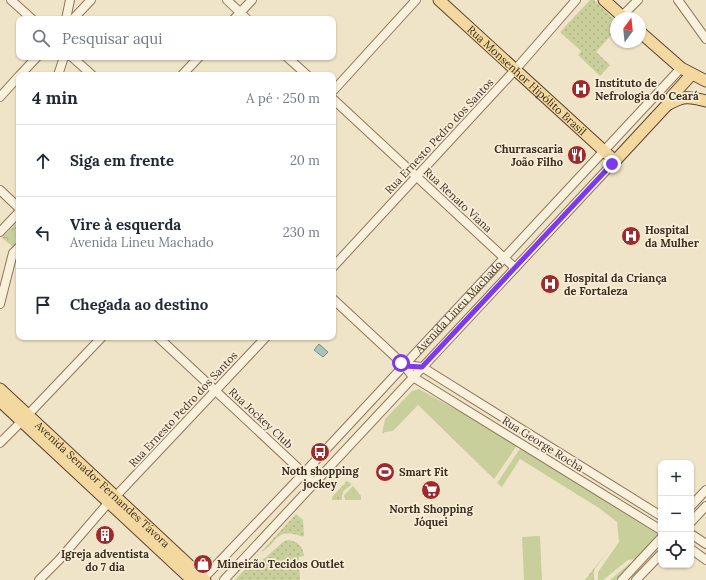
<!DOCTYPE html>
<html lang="pt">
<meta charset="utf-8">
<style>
body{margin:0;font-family:Lora,serif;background:#f2f2f3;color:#1f2937}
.controls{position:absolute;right:12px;bottom:12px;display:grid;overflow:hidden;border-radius:8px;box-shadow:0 1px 3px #0004}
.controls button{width:36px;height:36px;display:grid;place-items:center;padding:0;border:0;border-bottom:1px solid #e0e1e3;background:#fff;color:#1f2937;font:20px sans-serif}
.compass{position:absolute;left:610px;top:12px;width:36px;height:36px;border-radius:50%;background:#fff;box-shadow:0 1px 3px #0004;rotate:15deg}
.stop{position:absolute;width:12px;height:12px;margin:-9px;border:3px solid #7c3aed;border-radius:50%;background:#fff}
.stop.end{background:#7c3aed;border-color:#fff;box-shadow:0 1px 4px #0008}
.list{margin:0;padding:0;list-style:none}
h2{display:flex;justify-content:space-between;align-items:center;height:52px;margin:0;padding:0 16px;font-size:17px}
h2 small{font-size:13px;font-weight:400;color:#747a83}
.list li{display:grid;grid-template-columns:26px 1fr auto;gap:12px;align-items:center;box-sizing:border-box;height:72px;padding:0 16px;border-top:1px solid #e0e1e3}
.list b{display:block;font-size:15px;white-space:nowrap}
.list p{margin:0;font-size:13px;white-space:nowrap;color:#747a83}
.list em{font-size:13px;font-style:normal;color:#747a83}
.icon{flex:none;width:22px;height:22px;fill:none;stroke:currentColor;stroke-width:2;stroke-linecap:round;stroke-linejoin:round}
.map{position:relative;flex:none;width:706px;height:580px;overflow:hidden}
.search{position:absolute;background:#fff;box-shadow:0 1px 3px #0004;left:16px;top:16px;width:320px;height:44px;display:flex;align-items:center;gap:10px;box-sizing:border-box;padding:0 14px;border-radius:8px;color:#747a83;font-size:15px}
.panel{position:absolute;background:#fff;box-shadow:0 1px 3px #0004;left:16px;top:72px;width:320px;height:268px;border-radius:8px}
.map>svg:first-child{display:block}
</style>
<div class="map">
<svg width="706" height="580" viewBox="0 0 706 580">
<defs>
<pattern id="grass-dots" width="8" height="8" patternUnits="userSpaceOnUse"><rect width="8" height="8" fill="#c9cf9b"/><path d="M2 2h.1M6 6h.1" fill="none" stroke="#aeb285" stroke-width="1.8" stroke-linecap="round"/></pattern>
<pattern id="park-crowns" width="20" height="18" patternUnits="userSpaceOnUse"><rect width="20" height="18" fill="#c9cf9b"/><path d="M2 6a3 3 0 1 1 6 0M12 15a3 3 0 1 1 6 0" fill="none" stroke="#aeb285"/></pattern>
</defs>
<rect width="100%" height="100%" fill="#f0e4c8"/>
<!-- grass -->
<g fill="url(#grass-dots)">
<path d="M 590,0 L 594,0 L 616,21 L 616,30 L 596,52 L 610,65 L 600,76 L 578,55 L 581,51 L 560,32 Z"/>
<path d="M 347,481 L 349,483 L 350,482 L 351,485 C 345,489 341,492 342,500 L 332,500 L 332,497 Z"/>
<path d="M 296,514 L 303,520 L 304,535 L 303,537 C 275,525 278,544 261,552 Z"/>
<path d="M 289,540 C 299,542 303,547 304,556 L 299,557 L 300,580 L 235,580 L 246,568 L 265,558 L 284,541 Z"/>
<path d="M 610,548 L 594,570 L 594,580 L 585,580 Z"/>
<path d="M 629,564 L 633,564 L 616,580 L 610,580 Z"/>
</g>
<!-- park -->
<path fill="url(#park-crowns)" d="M 19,220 L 19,247 L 17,250 L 2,238 Z"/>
<!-- garden -->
<g fill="#c9cf9b">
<path d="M 419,389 L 518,444 L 494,479 L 418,405 L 393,431 L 385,432 L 382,434 L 385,419 L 412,391 Z"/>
<path d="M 521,447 L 660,535 L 637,559 L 628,560 L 603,580 L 598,580 L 598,572 L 619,542 L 617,522 L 599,508 L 520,459 L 502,487 L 497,483 Z"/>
<path d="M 353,486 L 361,496 L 361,500 L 345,500 L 344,495 Z"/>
<path d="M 540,536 L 542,580 L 524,580 L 522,537 Z"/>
</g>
<!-- water -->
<path fill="#a9c4bc" stroke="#6f938a" d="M 319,344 L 328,352 L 323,357 L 314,350 Z"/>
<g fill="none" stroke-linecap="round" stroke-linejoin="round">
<defs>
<g id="minor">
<path d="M 11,0 L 32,19"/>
<path d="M 227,0 L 247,19"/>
<path d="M 678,0 L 706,39"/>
<path d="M 622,16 L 638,0"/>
<path d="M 66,19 L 70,0"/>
<path d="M 73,19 L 91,0"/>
<path d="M 234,19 L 252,0"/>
<path d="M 72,57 L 92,75"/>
<path d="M 287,57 L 307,75"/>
<path d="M 20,75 L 37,57"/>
<path d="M 58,75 L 64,57"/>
<path d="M 182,75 L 199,57"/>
<path d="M 333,91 L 416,0"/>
<path d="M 0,97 L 19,76"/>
<path d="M 333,99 L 515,268"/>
<path d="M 0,190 L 19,208"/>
<path d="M 0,232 L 19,212"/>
<path d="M 333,267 L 515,70 L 576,0"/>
<path d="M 333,299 L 404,365 L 413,377 L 661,530"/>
<path d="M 0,304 L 13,253 L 19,247"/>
<path d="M 158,337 L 314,483"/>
<path d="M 404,365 L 422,367 L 661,516"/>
<path d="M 0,443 L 22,421 L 102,337"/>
<path d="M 116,496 L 266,337"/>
<path d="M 691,506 L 706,490"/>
<path d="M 691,522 L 706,506"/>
<path d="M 691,534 L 706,544"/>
<path d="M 691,549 L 706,560"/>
<path d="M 39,580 L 59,560 L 109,502"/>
<path id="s1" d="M 202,580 L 304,473 L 681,68"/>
<path d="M 224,580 L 615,161"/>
<path d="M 622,580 L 661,538"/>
<path d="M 636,580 L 661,554"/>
</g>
<g id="major">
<path id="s2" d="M 439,0 L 615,161 L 666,106 L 672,96 L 692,74"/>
<path d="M 604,0 L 624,18"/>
<path d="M 640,32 L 681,68 L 706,81"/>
<path d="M 667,105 C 683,96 688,96 706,101"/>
<path id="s3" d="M 0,389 L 205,580"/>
<path d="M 0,401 L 192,580"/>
</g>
</defs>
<!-- minor casing -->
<use href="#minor" stroke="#8d765c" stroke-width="10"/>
<!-- major casing -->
<use href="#major" stroke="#5b4430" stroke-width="13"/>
<!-- minor -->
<use href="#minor" stroke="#faf1dc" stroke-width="8"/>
<!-- major -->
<use href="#major" stroke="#f3d9a0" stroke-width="11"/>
</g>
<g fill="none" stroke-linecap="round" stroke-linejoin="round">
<!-- route -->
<path stroke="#7c3aed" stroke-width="5" d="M 401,363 L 404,366 L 422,367 L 612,164"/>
</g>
<!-- icons -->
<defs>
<symbol id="hospital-disc" viewBox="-11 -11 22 22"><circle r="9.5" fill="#9e2a2b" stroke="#f7eed8"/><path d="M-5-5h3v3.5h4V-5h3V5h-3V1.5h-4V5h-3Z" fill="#fff"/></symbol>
<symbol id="restaurant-disc" viewBox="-11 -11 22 22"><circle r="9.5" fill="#9e2a2b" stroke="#f7eed8"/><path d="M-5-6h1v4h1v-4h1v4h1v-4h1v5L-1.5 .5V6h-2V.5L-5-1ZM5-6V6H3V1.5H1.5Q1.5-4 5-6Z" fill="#fff"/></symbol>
<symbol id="bus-disc" viewBox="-11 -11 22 22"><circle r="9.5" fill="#9e2a2b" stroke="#f7eed8"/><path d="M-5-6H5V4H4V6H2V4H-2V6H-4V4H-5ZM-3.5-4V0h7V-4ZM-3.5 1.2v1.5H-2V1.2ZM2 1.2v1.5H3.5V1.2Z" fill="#fff"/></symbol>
<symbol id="stadium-disc" viewBox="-11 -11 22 22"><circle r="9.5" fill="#9e2a2b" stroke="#f7eed8"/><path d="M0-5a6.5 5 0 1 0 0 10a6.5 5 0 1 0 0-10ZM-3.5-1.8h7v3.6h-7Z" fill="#fff"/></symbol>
<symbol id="supermarket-disc" viewBox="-11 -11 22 22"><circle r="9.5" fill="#9e2a2b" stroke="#f7eed8"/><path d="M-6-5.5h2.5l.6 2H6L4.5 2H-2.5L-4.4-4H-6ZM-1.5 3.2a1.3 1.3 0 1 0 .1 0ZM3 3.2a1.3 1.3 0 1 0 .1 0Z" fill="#fff"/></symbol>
<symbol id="building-disc" viewBox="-11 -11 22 22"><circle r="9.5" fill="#9e2a2b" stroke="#f7eed8"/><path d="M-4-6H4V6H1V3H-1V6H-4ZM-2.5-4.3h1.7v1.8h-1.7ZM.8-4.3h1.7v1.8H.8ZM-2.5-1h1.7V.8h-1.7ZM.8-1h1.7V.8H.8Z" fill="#fff"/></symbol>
<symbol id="shop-disc" viewBox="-11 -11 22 22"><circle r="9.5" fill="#9e2a2b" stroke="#f7eed8"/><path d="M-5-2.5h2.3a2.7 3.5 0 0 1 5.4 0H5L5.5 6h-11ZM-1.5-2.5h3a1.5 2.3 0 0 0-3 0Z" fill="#fff"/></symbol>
</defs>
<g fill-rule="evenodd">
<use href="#hospital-disc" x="570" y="78" width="22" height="22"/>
<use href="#restaurant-disc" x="566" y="144" width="22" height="22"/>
<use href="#hospital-disc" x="620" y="225" width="22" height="22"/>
<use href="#hospital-disc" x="539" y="273" width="22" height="22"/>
<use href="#bus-disc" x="309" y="441" width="22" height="22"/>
<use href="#stadium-disc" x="374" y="461" width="22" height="22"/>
<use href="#supermarket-disc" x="420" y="479" width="22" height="22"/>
<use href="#building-disc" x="94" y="524" width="22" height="22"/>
<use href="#shop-disc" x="192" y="553" width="22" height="22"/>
</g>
<g text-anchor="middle" stroke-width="3.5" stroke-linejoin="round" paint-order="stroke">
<!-- street labels -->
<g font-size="11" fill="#3d2e20" stroke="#f7eed8">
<text dy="4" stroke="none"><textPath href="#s2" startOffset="119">Rua Monsenhor Hipólito Brasil</textPath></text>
<text transform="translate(439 136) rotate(-47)" y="4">Rua Ernesto Pedro dos Santos</text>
<text transform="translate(458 200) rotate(43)" y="4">Rua Renato Viana</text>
<text dy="4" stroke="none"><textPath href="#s1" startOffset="375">Avenida Lineu Machado</textPath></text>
<text transform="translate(183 409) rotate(-47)" y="4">Rua Ernesto Pedro dos Santos</text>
<text transform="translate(261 418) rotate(43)" y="4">Rua Jockey Club</text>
<text transform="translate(543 444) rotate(32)" y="4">Rua George Rocha</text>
<text dy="4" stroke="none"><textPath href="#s3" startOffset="140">Avenida Senador Fernandes Távora</textPath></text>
</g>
<!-- poi labels -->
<g font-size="11" font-weight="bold" fill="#3d2e20" stroke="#f7eed8" text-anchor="start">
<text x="595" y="87">Instituto de<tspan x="595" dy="13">Nefrologia do Ceará</tspan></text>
<text x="563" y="153" text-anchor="end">Churrascaria<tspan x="563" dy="13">João Filho</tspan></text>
<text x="645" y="234">Hospital<tspan x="645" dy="13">da Mulher</tspan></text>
<text x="564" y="282">Hospital da Criança<tspan x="564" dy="13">de Fortaleza</tspan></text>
<text x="320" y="475" text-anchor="middle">Noth shopping<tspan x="320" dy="13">jockey</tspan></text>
<text x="399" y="476">Smart Fit</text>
<text x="431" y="513" text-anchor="middle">North Shopping<tspan x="431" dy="13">Jóquei</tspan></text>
<text x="105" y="558" text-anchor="middle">Igreja adventista<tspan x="105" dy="13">do 7 dia</tspan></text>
<text x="217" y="568">Mineirão Tecidos Outlet</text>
</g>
</g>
</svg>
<div class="controls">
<button>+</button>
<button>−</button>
<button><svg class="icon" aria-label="locate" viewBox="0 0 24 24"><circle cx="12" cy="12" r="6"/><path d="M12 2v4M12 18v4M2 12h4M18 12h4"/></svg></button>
</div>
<svg class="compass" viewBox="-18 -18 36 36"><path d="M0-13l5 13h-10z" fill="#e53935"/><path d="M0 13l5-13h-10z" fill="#747a83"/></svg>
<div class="stop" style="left:401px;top:363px"></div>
<div class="stop end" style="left:612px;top:164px"></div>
<div class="search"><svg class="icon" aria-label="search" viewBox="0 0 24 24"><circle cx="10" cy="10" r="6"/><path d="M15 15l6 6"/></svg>Pesquisar aqui</div>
<section class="panel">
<h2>4 min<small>A pé · 250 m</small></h2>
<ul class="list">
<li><svg class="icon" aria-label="ahead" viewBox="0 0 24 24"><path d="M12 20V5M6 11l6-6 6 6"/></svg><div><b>Siga em frente</b></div><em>20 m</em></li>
<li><svg class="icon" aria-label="left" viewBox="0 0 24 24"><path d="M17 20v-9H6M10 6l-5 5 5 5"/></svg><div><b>Vire à esquerda</b><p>Avenida Lineu Machado</p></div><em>230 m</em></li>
<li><svg class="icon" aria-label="arrive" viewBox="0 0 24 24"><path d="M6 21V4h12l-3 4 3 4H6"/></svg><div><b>Chegada ao destino</b></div></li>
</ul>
</section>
</div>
